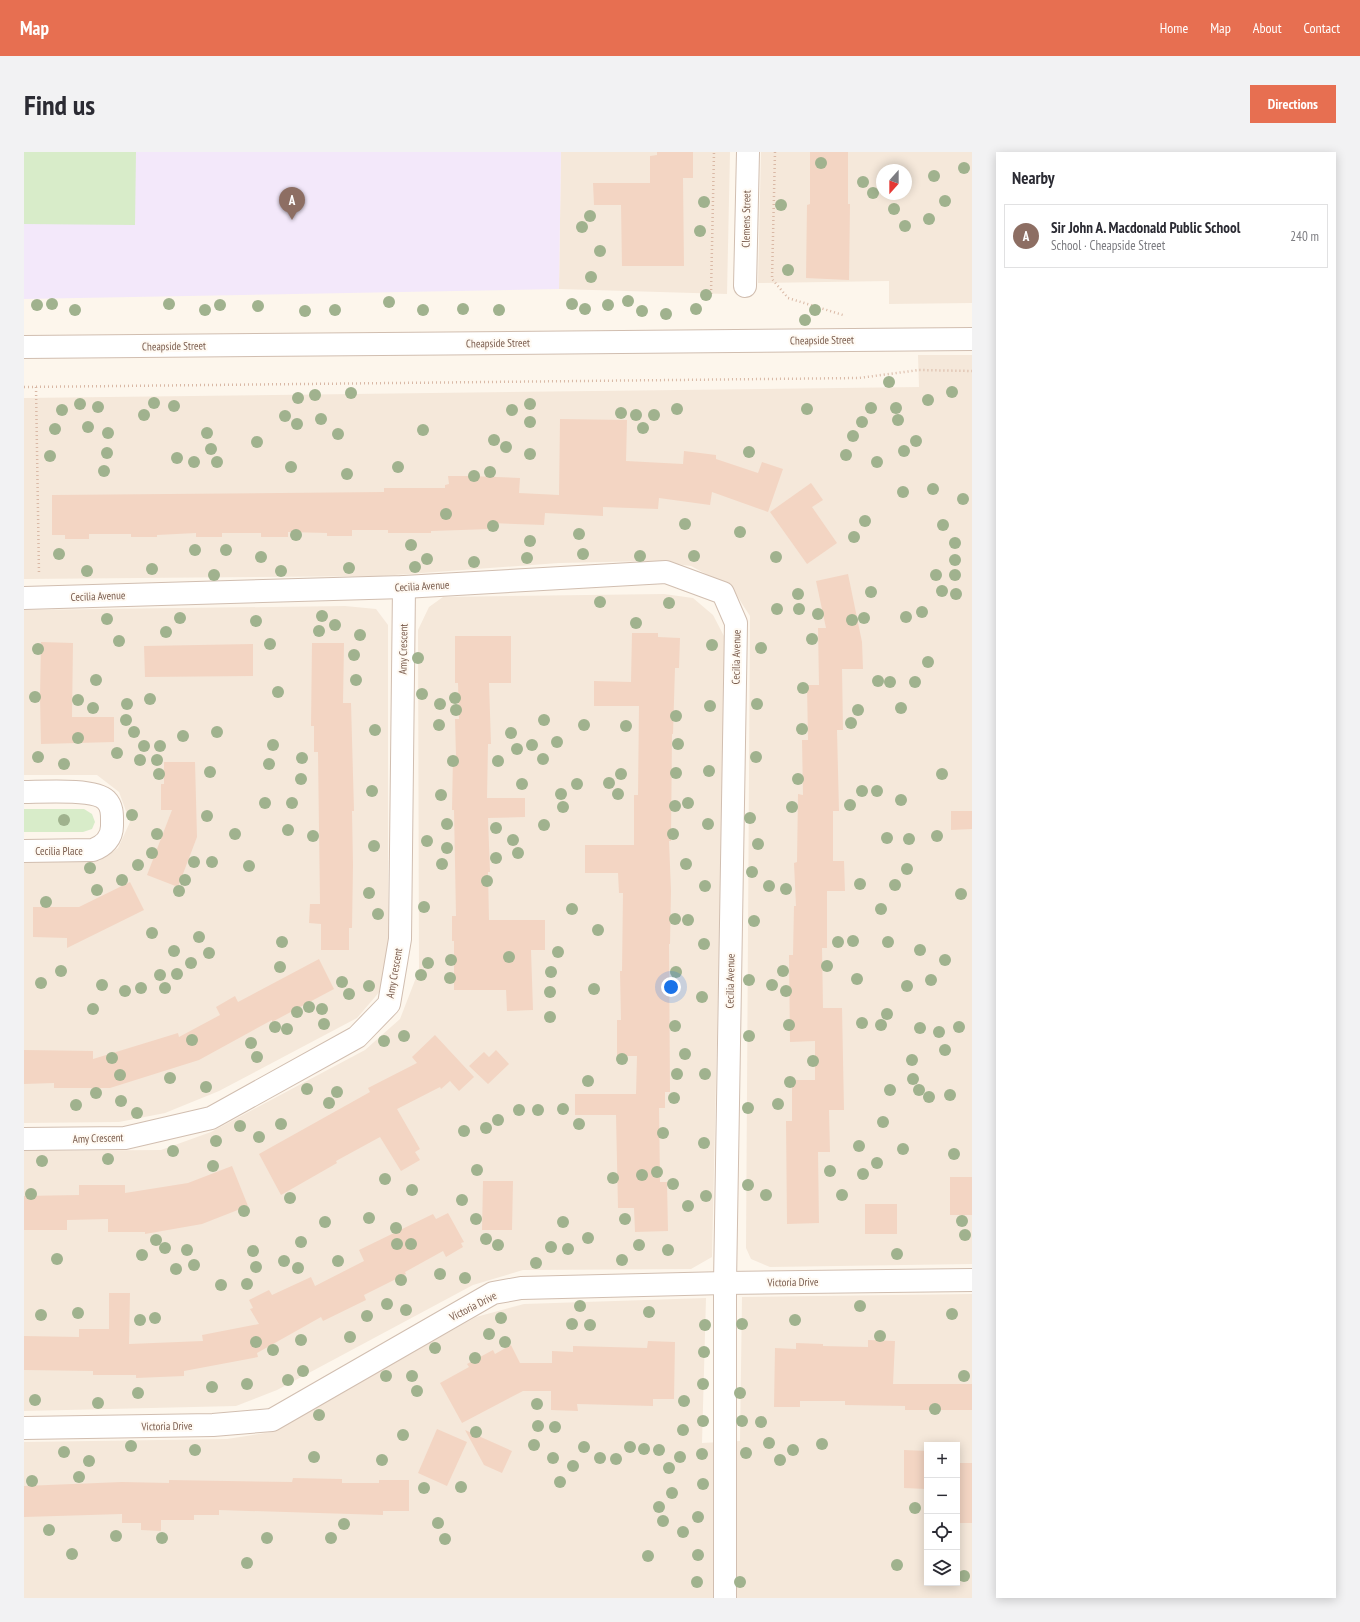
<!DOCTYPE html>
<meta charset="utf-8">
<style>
body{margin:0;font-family:"PT Sans Narrow",sans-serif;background:#f2f2f3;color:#2b2b33}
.controls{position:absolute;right:12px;bottom:12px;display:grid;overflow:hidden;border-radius:0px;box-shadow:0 2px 10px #0003}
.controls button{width:36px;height:36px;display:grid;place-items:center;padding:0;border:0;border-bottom:1px solid #e1e1e2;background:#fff;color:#2b2b33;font:20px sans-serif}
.compass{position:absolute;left:852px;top:12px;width:36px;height:36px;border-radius:50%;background:#fff;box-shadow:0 2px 10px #0003;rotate:201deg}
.you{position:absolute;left:647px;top:835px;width:14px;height:14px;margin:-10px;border:3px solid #fff;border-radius:50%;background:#1a73e8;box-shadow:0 0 0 6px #1a73e833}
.badge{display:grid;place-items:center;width:26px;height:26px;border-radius:50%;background:#e76f51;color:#fff;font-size:13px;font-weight:700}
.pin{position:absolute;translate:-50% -33px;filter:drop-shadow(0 1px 2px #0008)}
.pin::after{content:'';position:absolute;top:21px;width:14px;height:12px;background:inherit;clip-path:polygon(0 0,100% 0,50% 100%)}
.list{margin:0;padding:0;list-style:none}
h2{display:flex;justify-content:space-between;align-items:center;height:52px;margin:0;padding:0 16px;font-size:17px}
h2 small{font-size:13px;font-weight:400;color:#7c7c81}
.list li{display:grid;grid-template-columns:26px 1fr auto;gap:12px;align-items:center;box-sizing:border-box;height:64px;margin:0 8px 8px;padding:0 8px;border:1px solid #e1e1e2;border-radius:0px}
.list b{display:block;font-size:15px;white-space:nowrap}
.list p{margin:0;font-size:13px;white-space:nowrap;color:#7c7c81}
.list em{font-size:13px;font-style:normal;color:#7c7c81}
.icon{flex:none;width:22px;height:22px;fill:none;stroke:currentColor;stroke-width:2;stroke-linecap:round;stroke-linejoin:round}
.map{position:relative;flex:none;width:948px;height:1446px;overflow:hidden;border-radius:0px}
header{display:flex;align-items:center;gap:24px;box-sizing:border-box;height:56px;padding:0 20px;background:#e76f51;color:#fff}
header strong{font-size:19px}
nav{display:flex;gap:22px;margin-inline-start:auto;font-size:14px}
.intro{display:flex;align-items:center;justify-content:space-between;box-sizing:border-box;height:96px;padding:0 24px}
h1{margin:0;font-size:28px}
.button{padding:10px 18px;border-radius:0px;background:#e76f51;color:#fff;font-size:14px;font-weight:700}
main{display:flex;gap:24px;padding:0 24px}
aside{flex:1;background:#fff;border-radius:0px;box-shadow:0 2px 10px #0003}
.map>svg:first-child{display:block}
</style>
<header>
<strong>Map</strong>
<nav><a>Home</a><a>Map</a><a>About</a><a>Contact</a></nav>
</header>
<div class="intro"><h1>Find us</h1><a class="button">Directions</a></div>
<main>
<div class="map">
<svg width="948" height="1446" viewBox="0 0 948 1446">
<rect width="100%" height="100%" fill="#fdf6ec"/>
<!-- residential -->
<g fill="#f5e8da" fill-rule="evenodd">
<path d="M 537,0 L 706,0 L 703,142 L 535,137 Z"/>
<path d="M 737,0 L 948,0 L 948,151 L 865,152 L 865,129 L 734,131 ZM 858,18 L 882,18 L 882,42 L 858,42 Z"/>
<path d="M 894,203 L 948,203 L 948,1112 L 746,1115 L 727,1107 L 722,1096 L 726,464 L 708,436 L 667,414 L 627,409 L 535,411 L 357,424 L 0,427 L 0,246 L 895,235 Z"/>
<path d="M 640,442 L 669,446 L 689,463 L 702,488 L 688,1105 L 667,1117 L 499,1118 L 449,1133 L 253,1238 L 212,1254 L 0,1259 L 0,999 L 137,998 L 187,980 L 341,898 L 376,867 L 395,818 L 394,478 L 405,455 L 419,445 Z"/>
<path d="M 321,454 L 352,457 L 364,473 L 364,792 L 357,838 L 333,866 L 195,939 L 141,961 L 95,970 L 0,971 L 0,710 L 75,709 L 94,696 L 106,670 L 95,640 L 73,623 L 0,623 L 0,458 Z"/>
<path d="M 948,1142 L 948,1446 L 0,1446 L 0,1290 L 203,1287 L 247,1280 L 452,1165 L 500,1152 L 682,1146 L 678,1291 L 716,1289 L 718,1145 ZM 903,1293 L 933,1293 L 933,1431 L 903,1431 Z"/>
</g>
<!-- education -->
<path fill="#f3e8fa" d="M 0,0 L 537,0 L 535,137 L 0,147 Z"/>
<!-- green -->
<g fill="#d8ecc9">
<path d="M 0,0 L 112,0 L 111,73 L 0,72 Z"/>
<path d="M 0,657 L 60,657 L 68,662 L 71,670 L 68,677 L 59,680 L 0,680 Z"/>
</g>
<!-- building -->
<g fill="#f3d5c3">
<path d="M 633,0 L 669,0 L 669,26 L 659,26 L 660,114 L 598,114 L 597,53 L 570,53 L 569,31 L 626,31 L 626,4 L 633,3 Z"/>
<path d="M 786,0 L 824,0 L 824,52 L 826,52 L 825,128 L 782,126 L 783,53 L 786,52 Z"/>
<path d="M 536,267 L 603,268 L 602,309 L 659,312 L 660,299 L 692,303 L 692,307 L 734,321 L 738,310 L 759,317 L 744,360 L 688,340 L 686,353 L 635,346 L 634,357 L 579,355 L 579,364 L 521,361 L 520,373 L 467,371 L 467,377 L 407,379 L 407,381 L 364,381 L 364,378 L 328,378 L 328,384 L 303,384 L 303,381 L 264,380 L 264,385 L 237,385 L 237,381 L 198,381 L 198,385 L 172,385 L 172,381 L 133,383 L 133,385 L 107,385 L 107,382 L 65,382 L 65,387 L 41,387 L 41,383 L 28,383 L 28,343 L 360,340 L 360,336 L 421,336 L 421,333 L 425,332 L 424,324 L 445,324 L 496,326 L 495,341 L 535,343 Z"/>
<path d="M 787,331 L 799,348 L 788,355 L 813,391 L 783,412 L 746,360 Z"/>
<path d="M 824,422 L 838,490 L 839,517 L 818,517 L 819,578 L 813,578 L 815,659 L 809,659 L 809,709 L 820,709 L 821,739 L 803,739 L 803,796 L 798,796 L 799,856 L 818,856 L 820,958 L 805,958 L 806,1000 L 794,1000 L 795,1071 L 763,1072 L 762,969 L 768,969 L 768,928 L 791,928 L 791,889 L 766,890 L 765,803 L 769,803 L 770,754 L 772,754 L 770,711 L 773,710 L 774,642 L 779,643 L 778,588 L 784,588 L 783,533 L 795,533 L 794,476 L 802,476 L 792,429 Z"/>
<path d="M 608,481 L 634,481 L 634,485 L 656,486 L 655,516 L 651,516 L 649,582 L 648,582 L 647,689 L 645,689 L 647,739 L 646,792 L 645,792 L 646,940 L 641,940 L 641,956 L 635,956 L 636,1030 L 643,1030 L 644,1079 L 611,1080 L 610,1056 L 594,1056 L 592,963 L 551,963 L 551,942 L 612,942 L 613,904 L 593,904 L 593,868 L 597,868 L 596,819 L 598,819 L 599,741 L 595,741 L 594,721 L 561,721 L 561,693 L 610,693 L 610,643 L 614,643 L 615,554 L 570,554 L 570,529 L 607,530 Z"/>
<path d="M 431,484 L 487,484 L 487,531 L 465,531 L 467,592 L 464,592 L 463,646 L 501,646 L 501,665 L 464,666 L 466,720 L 464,720 L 465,768 L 521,768 L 521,798 L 507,798 L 509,858 L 483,859 L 482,838 L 430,838 L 430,789 L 428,789 L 428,764 L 432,764 L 430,658 L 428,658 L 429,604 L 432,604 L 431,567 L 435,567 L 434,531 L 431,531 Z"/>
<path d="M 17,490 L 49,491 L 48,565 L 90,565 L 90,590 L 17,592 L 16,545 Z"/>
<path d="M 288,491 L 320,491 L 319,551 L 327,551 L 330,659 L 328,659 L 329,713 L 328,776 L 325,776 L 325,798 L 297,798 L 297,772 L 285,771 L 286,752 L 296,752 L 294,600 L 290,600 L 290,574 L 287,574 Z"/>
<path d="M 229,492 L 229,524 L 121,525 L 120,494 Z"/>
<path d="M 140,610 L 171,610 L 173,685 L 154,735 L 123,723 L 148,658 L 137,658 L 137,632 L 140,632 Z"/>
<path d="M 927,659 L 948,659 L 948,677 L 927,678 Z"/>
<path d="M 106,730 L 120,758 L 43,796 L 43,786 L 9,785 L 9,755 L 55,755 Z"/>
<path d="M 295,807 L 310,837 L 248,870 L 248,868 L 175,908 L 86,936 L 30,936 L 30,931 L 0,932 L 0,898 L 69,899 L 69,907 L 154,881 L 155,885 L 196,863 L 192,855 L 211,844 L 214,850 Z"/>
<path d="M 411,883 L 450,925 L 435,939 L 426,929 L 417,937 L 416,935 L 373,957 L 396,997 L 391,1000 L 396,1008 L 377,1019 L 356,985 L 312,1009 L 313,1011 L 257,1043 L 235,1002 L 346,940 L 344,936 L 393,911 L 388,905 Z"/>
<path d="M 472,898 L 485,912 L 464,932 L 445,914 L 460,900 L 465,905 Z"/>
<path d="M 208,1014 L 224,1054 L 178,1072 L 121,1082 L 121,1080 L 84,1080 L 84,1067 L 43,1068 L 43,1078 L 0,1078 L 0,1044 L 55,1043 L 55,1033 L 101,1033 L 101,1041 L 164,1031 Z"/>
<rect x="926" y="1025" width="22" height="38"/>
<path d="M 459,1029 L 489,1029 L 488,1078 L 458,1078 Z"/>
<rect x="841" y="1052" width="32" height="30"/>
<path d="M 424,1061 L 440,1090 L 437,1091 L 439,1095 L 422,1105 L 419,1099 L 381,1120 L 382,1122 L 340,1143 L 342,1148 L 299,1169 L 297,1165 L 233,1201 L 234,1205 L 160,1219 L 160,1224 L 112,1226 L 112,1223 L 69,1223 L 69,1219 L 0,1218 L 0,1184 L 55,1185 L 55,1177 L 85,1177 L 85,1141 L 106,1141 L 105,1192 L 179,1189 L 178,1183 L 235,1172 L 226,1157 L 229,1156 L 225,1148 L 245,1138 L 248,1143 L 287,1125 L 291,1134 L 340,1109 L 335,1098 L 409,1062 L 412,1067 Z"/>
<path d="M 844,1188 L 871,1189 L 869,1232 L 948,1232 L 948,1258 L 881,1258 L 881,1254 L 821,1253 L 821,1249 L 776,1249 L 776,1255 L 750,1255 L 751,1196 L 772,1197 L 772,1191 L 799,1192 L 799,1194 L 844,1195 Z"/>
<path d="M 624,1189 L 651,1190 L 650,1247 L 629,1247 L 629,1254 L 553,1252 L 554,1259 L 527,1258 L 527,1239 L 499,1239 L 438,1271 L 416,1231 L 445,1215 L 443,1212 L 469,1198 L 471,1202 L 487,1193 L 496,1211 L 528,1211 L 528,1199 L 549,1200 L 549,1194 L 623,1196 Z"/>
<path d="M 413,1277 L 443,1290 L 423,1334 L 394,1321 Z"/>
<path d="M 441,1278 L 488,1299 L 478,1321 L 460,1313 Z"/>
<path d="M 880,1298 L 903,1299 L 903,1372 L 902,1337 L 880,1336 Z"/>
<rect x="933" y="1311" width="15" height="60"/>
<path d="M 269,1326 L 318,1327 L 318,1331 L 355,1331 L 355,1328 L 385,1328 L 385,1359 L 359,1359 L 359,1363 L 195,1358 L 195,1363 L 170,1363 L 170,1368 L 137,1368 L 137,1379 L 117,1378 L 117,1371 L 98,1371 L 98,1362 L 0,1365 L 0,1334 L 98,1330 L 145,1331 L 145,1328 L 268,1330 Z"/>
</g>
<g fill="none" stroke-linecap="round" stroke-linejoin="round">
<defs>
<g id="minor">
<path d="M 721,134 L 724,0"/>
<path d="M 0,195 L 948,187"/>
<path d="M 0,446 L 380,435 L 642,420 L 699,441 L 712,471 L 701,1131 L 701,1446"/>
<path d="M 0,640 C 17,640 70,636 82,648 C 89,655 88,664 88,674 C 88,686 80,694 69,698 L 0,699"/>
<path d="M 0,987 L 101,986 L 187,966 L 333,885 L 365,852 L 376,787 L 380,435"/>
<path d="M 0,1276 L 189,1273 L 248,1268 L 469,1141 L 497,1136 L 701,1131 L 948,1128"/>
</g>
</defs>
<!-- minor casing -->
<use href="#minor" stroke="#d1beb0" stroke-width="24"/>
<!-- path -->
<g stroke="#d9b8a5" stroke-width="2.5" stroke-dasharray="1 3" stroke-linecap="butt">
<path d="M 751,0 L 748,127 L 764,146 L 819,163"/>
<path d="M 687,142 L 690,0"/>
<path d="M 0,235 L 835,226 L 895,218 L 948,219"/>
<path d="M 12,235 L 15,423"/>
</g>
<!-- minor -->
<use href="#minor" stroke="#fff" stroke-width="22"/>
</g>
<!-- trees -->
<g fill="#a0b28e">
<circle cx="797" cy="11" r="6"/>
<circle cx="940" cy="16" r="6"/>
<circle cx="910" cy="24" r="6"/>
<circle cx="839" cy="30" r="6"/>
<circle cx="849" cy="41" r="6"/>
<circle cx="921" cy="49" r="6"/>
<circle cx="680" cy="50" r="6"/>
<circle cx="757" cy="53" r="6"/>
<circle cx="870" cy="57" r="6"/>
<circle cx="566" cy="64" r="6"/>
<circle cx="905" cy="67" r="6"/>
<circle cx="881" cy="74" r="6"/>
<circle cx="558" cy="75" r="6"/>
<circle cx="676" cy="79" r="6"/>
<circle cx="576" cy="99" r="6"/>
<circle cx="764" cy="118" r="6"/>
<circle cx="567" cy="125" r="6"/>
<circle cx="682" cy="143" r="6"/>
<circle cx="604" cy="149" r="6"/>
<circle cx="365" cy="150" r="6"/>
<circle cx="28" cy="152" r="6"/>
<circle cx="145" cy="152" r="6"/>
<circle cx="548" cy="152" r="6"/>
<circle cx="13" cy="153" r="6"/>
<circle cx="196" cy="153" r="6"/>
<circle cx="584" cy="153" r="6"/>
<circle cx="234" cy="154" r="6"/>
<circle cx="439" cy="157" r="6"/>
<circle cx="561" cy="157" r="6"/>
<circle cx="672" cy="157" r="6"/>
<circle cx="51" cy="158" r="6"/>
<circle cx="181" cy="158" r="6"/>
<circle cx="311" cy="158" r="6"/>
<circle cx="399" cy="158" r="6"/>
<circle cx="475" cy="158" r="6"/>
<circle cx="791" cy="158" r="6"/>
<circle cx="281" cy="159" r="6"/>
<circle cx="618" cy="159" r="6"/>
<circle cx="642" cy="162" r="6"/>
<circle cx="781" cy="168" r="6"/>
<circle cx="865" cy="230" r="6"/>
<circle cx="928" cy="240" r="6"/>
<circle cx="327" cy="241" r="6"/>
<circle cx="291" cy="243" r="6"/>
<circle cx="274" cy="246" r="6"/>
<circle cx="904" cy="248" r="6"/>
<circle cx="130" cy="251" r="6"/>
<circle cx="56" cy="252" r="6"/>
<circle cx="506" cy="252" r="6"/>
<circle cx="150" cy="254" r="6"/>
<circle cx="74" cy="255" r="6"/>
<circle cx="847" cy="256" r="6"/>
<circle cx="872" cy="256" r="6"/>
<circle cx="653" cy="257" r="6"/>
<circle cx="783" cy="257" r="6"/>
<circle cx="38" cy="258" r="6"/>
<circle cx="488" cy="258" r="6"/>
<circle cx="597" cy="261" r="6"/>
<circle cx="120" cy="263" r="6"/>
<circle cx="612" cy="263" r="6"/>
<circle cx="630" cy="263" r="6"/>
<circle cx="261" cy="264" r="6"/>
<circle cx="297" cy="267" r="6"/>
<circle cx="874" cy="268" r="6"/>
<circle cx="506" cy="270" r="6"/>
<circle cx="838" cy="270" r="6"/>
<circle cx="273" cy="272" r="6"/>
<circle cx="64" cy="275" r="6"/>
<circle cx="619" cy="276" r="6"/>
<circle cx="31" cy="277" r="6"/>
<circle cx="399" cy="278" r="6"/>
<circle cx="84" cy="281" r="6"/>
<circle cx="183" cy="281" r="6"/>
<circle cx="314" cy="282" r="6"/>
<circle cx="829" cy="284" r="6"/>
<circle cx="470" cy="288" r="6"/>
<circle cx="892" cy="289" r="6"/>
<circle cx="233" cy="290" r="6"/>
<circle cx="482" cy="295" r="6"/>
<circle cx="187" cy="297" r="6"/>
<circle cx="880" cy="299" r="6"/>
<circle cx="725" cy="300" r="6"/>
<circle cx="83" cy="301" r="6"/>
<circle cx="506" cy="302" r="6"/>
<circle cx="822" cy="303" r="6"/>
<circle cx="26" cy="304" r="6"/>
<circle cx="153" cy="306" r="6"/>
<circle cx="170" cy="310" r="6"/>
<circle cx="193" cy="310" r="6"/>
<circle cx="853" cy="310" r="6"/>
<circle cx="267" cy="315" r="6"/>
<circle cx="374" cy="315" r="6"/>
<circle cx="80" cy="319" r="6"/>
<circle cx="466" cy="320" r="6"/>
<circle cx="323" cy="322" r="6"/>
<circle cx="450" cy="324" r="6"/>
<circle cx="909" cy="337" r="6"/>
<circle cx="879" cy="340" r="6"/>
<circle cx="939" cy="347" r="6"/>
<circle cx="422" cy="362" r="6"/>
<circle cx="841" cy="369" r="6"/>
<circle cx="661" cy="372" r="6"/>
<circle cx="919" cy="373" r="6"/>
<circle cx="469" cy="374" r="6"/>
<circle cx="716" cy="380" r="6"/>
<circle cx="555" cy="382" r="6"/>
<circle cx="272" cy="383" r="6"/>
<circle cx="830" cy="385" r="6"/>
<circle cx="506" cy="389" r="6"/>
<circle cx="931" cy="391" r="6"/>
<circle cx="387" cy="393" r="6"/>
<circle cx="171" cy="398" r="6"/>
<circle cx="202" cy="398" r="6"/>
<circle cx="35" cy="402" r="6"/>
<circle cx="559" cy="402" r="6"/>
<circle cx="616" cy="404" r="6"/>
<circle cx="670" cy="404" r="6"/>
<circle cx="237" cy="405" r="6"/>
<circle cx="752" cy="405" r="6"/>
<circle cx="503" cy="406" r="6"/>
<circle cx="403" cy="407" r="6"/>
<circle cx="931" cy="408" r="6"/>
<circle cx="450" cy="410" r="6"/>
<circle cx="391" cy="415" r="6"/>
<circle cx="325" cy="416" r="6"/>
<circle cx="128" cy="417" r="6"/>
<circle cx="63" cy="419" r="6"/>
<circle cx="257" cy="419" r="6"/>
<circle cx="190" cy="423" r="6"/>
<circle cx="912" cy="423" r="6"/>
<circle cx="931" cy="423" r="6"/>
<circle cx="918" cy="439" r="6"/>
<circle cx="847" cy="440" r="6"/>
<circle cx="774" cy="442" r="6"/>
<circle cx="932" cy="442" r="6"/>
<circle cx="576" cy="450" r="6"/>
<circle cx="645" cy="451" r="6"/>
<circle cx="753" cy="457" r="6"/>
<circle cx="775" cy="457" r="6"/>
<circle cx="898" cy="460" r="6"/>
<circle cx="794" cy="462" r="6"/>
<circle cx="298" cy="464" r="6"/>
<circle cx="882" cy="465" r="6"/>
<circle cx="156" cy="466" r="6"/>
<circle cx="840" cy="466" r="6"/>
<circle cx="83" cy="467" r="6"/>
<circle cx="828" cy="468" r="6"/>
<circle cx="232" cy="469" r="6"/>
<circle cx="612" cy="471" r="6"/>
<circle cx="311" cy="473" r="6"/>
<circle cx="295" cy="479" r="6"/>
<circle cx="142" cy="480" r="6"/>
<circle cx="336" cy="483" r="6"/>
<circle cx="788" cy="487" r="6"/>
<circle cx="95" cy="489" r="6"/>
<circle cx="246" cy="492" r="6"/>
<circle cx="688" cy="493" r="6"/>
<circle cx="737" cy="496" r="6"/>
<circle cx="14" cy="497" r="6"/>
<circle cx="330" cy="503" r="6"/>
<circle cx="394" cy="506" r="6"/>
<circle cx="904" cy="510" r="6"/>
<circle cx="72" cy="528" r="6"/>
<circle cx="332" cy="528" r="6"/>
<circle cx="854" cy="529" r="6"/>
<circle cx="866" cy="530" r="6"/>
<circle cx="891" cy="530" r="6"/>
<circle cx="779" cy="536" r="6"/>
<circle cx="254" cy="540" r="6"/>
<circle cx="398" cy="542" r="6"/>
<circle cx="11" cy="545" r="6"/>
<circle cx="431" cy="546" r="6"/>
<circle cx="126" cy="547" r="6"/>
<circle cx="54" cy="548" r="6"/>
<circle cx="103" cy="552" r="6"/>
<circle cx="416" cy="552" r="6"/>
<circle cx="733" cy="552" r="6"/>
<circle cx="686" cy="554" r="6"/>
<circle cx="69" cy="556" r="6"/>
<circle cx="877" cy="556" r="6"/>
<circle cx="432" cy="558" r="6"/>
<circle cx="834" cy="558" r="6"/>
<circle cx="652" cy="564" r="6"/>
<circle cx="102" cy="568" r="6"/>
<circle cx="520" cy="568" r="6"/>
<circle cx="827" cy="571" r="6"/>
<circle cx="415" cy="573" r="6"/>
<circle cx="560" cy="573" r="6"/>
<circle cx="602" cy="574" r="6"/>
<circle cx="778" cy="577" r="6"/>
<circle cx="351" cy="578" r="6"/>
<circle cx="110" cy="580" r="6"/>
<circle cx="193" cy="580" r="6"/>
<circle cx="487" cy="581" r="6"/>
<circle cx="159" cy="584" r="6"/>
<circle cx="54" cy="586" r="6"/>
<circle cx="533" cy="590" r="6"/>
<circle cx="654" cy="592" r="6"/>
<circle cx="249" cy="593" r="6"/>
<circle cx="508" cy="593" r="6"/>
<circle cx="120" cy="594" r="6"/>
<circle cx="136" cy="594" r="6"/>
<circle cx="493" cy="597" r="6"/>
<circle cx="93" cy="601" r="6"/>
<circle cx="14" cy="605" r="6"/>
<circle cx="732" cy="605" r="6"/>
<circle cx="278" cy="606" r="6"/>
<circle cx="519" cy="607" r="6"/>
<circle cx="116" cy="608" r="6"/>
<circle cx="133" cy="608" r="6"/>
<circle cx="429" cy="609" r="6"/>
<circle cx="474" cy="609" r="6"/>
<circle cx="40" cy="612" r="6"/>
<circle cx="245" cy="612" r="6"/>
<circle cx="685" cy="619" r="6"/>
<circle cx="186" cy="620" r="6"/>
<circle cx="652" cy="621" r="6"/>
<circle cx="135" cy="622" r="6"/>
<circle cx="597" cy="622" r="6"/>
<circle cx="918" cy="622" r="6"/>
<circle cx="277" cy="627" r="6"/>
<circle cx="774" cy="627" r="6"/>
<circle cx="585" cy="631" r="6"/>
<circle cx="498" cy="632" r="6"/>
<circle cx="553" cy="632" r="6"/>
<circle cx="348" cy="639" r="6"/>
<circle cx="838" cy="639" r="6"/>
<circle cx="853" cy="639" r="6"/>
<circle cx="537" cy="642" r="6"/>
<circle cx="594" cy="642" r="6"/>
<circle cx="417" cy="643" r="6"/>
<circle cx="877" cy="648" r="6"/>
<circle cx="241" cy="651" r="6"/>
<circle cx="268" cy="651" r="6"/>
<circle cx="664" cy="651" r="6"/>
<circle cx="826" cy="653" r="6"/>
<circle cx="651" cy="654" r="6"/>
<circle cx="539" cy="655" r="6"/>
<circle cx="768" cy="655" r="6"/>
<circle cx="108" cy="663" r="6"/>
<circle cx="183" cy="664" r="6"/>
<circle cx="726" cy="666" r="6"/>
<circle cx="40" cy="668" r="6"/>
<circle cx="423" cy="672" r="6"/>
<circle cx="684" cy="672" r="6"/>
<circle cx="520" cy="673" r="6"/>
<circle cx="472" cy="676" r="6"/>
<circle cx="264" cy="678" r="6"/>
<circle cx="133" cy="682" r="6"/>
<circle cx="211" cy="682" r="6"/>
<circle cx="649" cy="682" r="6"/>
<circle cx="289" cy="684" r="6"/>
<circle cx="913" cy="684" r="6"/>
<circle cx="863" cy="686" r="6"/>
<circle cx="885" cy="687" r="6"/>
<circle cx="489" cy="688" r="6"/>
<circle cx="403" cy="689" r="6"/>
<circle cx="734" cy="692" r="6"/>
<circle cx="350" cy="694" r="6"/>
<circle cx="423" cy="696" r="6"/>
<circle cx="128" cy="701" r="6"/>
<circle cx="494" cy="701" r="6"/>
<circle cx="472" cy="706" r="6"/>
<circle cx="170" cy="710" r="6"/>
<circle cx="188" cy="710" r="6"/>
<circle cx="418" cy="712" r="6"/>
<circle cx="662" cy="712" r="6"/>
<circle cx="114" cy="713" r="6"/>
<circle cx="225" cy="714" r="6"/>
<circle cx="66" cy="716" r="6"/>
<circle cx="883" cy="717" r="6"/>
<circle cx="728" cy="720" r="6"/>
<circle cx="98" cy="728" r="6"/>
<circle cx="161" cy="728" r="6"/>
<circle cx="463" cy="729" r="6"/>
<circle cx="836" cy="732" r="6"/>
<circle cx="871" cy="733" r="6"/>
<circle cx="681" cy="734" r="6"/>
<circle cx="745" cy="734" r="6"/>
<circle cx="762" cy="737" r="6"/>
<circle cx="73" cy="738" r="6"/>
<circle cx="155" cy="739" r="6"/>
<circle cx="345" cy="741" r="6"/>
<circle cx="937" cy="742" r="6"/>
<circle cx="22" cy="750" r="6"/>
<circle cx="400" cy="755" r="6"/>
<circle cx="548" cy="757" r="6"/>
<circle cx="857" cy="757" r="6"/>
<circle cx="354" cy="762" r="6"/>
<circle cx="651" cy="767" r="6"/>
<circle cx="664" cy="768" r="6"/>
<circle cx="730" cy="769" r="6"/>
<circle cx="574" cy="778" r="6"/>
<circle cx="128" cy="781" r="6"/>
<circle cx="175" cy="785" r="6"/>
<circle cx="829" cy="789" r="6"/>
<circle cx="258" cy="790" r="6"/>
<circle cx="814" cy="790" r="6"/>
<circle cx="864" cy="790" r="6"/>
<circle cx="680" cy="792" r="6"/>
<circle cx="896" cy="798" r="6"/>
<circle cx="150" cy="799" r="6"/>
<circle cx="534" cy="800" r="6"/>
<circle cx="185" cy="801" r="6"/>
<circle cx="485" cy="805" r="6"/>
<circle cx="427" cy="808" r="6"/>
<circle cx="921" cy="808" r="6"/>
<circle cx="167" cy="811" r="6"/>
<circle cx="404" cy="811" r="6"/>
<circle cx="803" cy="814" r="6"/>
<circle cx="256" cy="815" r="6"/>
<circle cx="37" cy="819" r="6"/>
<circle cx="759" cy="819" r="6"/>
<circle cx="527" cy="820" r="6"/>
<circle cx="652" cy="820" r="6"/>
<circle cx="153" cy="822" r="6"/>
<circle cx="136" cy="823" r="6"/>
<circle cx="397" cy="823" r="6"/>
<circle cx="426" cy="826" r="6"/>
<circle cx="833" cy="827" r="6"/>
<circle cx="725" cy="828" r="6"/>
<circle cx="907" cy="828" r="6"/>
<circle cx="318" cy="830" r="6"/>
<circle cx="17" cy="831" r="6"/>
<circle cx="78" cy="833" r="6"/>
<circle cx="748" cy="833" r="6"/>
<circle cx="345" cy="834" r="6"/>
<circle cx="883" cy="834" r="6"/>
<circle cx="117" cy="836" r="6"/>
<circle cx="141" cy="836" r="6"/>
<circle cx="570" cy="837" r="6"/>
<circle cx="101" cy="839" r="6"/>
<circle cx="762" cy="839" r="6"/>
<circle cx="526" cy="840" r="6"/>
<circle cx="325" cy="842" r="6"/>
<circle cx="678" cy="845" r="6"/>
<circle cx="285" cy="855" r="6"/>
<circle cx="69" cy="857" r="6"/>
<circle cx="298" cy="857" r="6"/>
<circle cx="273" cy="860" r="6"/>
<circle cx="863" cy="862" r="6"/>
<circle cx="526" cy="865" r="6"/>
<circle cx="838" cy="871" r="6"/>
<circle cx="300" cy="872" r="6"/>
<circle cx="765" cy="873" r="6"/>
<circle cx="857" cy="873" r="6"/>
<circle cx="651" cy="874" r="6"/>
<circle cx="251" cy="875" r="6"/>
<circle cx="935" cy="875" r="6"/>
<circle cx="896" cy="876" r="6"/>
<circle cx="263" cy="877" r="6"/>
<circle cx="915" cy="880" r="6"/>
<circle cx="380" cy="884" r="6"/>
<circle cx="725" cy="884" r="6"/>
<circle cx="168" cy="888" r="6"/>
<circle cx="360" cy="889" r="6"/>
<circle cx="227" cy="891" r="6"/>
<circle cx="921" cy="898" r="6"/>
<circle cx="661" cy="902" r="6"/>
<circle cx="233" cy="905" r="6"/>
<circle cx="88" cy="906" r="6"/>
<circle cx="598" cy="907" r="6"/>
<circle cx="888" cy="908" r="6"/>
<circle cx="789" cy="909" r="6"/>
<circle cx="653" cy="922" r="6"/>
<circle cx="681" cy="922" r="6"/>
<circle cx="96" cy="923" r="6"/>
<circle cx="146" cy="926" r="6"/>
<circle cx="889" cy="927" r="6"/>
<circle cx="564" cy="929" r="6"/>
<circle cx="766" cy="930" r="6"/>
<circle cx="182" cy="935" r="6"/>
<circle cx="283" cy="937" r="6"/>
<circle cx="866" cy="938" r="6"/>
<circle cx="895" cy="938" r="6"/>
<circle cx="313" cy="940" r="6"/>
<circle cx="72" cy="941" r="6"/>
<circle cx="926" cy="943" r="6"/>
<circle cx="905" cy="945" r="6"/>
<circle cx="650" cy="946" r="6"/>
<circle cx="97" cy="949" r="6"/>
<circle cx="305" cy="951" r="6"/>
<circle cx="754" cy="952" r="6"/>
<circle cx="52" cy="953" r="6"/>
<circle cx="724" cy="956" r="6"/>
<circle cx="539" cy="957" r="6"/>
<circle cx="495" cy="958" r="6"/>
<circle cx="514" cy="958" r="6"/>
<circle cx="113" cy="961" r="6"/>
<circle cx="474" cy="968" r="6"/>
<circle cx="859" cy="970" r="6"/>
<circle cx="257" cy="972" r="6"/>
<circle cx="555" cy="972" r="6"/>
<circle cx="216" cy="974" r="6"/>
<circle cx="462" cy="976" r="6"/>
<circle cx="440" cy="979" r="6"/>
<circle cx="639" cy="981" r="6"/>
<circle cx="235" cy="985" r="6"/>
<circle cx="192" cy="989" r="6"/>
<circle cx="680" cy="991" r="6"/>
<circle cx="835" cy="994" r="6"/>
<circle cx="879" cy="997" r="6"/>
<circle cx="149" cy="999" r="6"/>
<circle cx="930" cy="1002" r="6"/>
<circle cx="84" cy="1007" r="6"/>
<circle cx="18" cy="1009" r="6"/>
<circle cx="853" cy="1011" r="6"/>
<circle cx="189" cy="1014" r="6"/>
<circle cx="453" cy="1018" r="6"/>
<circle cx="806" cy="1019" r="6"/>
<circle cx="633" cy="1020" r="6"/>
<circle cx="839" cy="1022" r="6"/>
<circle cx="618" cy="1023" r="6"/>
<circle cx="589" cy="1026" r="6"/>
<circle cx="361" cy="1027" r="6"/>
<circle cx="649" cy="1032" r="6"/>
<circle cx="724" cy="1033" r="6"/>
<circle cx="388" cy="1038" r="6"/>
<circle cx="7" cy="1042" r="6"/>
<circle cx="742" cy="1043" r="6"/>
<circle cx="818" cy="1043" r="6"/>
<circle cx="682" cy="1044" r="6"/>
<circle cx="266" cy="1046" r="6"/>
<circle cx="438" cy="1048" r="6"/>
<circle cx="664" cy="1054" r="6"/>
<circle cx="220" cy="1059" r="6"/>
<circle cx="345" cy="1066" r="6"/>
<circle cx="452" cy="1067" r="6"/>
<circle cx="601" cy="1067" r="6"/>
<circle cx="938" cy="1069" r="6"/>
<circle cx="301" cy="1070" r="6"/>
<circle cx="539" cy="1070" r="6"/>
<circle cx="372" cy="1076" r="6"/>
<circle cx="941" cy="1083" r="6"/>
<circle cx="564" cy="1086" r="6"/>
<circle cx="462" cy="1087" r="6"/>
<circle cx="132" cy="1088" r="6"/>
<circle cx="277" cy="1090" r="6"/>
<circle cx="373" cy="1092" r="6"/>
<circle cx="387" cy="1092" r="6"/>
<circle cx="474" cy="1093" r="6"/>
<circle cx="615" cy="1093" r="6"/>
<circle cx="527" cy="1095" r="6"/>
<circle cx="141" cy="1096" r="6"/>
<circle cx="544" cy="1097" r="6"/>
<circle cx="163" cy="1098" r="6"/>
<circle cx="644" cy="1098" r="6"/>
<circle cx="229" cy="1099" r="6"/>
<circle cx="873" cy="1102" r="6"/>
<circle cx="118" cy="1103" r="6"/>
<circle cx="33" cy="1107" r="6"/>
<circle cx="598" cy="1108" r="6"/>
<circle cx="260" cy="1109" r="6"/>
<circle cx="314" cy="1109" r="6"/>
<circle cx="512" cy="1111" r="6"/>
<circle cx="170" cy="1113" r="6"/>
<circle cx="232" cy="1115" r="6"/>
<circle cx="274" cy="1116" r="6"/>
<circle cx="152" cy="1117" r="6"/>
<circle cx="416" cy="1122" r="6"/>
<circle cx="441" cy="1126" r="6"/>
<circle cx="377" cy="1128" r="6"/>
<circle cx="223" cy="1132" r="6"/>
<circle cx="197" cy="1133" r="6"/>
<circle cx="363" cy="1152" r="6"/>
<circle cx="556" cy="1154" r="6"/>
<circle cx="836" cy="1154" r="6"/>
<circle cx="382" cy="1158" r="6"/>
<circle cx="625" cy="1160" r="6"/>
<circle cx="54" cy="1161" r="6"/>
<circle cx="928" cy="1162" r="6"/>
<circle cx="17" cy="1163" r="6"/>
<circle cx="343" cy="1164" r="6"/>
<circle cx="131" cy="1166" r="6"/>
<circle cx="477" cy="1166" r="6"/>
<circle cx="116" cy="1168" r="6"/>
<circle cx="771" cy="1168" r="6"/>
<circle cx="548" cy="1172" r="6"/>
<circle cx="718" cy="1172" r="6"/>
<circle cx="566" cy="1173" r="6"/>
<circle cx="681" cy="1173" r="6"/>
<circle cx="465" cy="1182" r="6"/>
<circle cx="856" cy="1184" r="6"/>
<circle cx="326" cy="1185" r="6"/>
<circle cx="277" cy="1188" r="6"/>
<circle cx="232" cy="1190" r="6"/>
<circle cx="481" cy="1190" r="6"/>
<circle cx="411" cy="1196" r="6"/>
<circle cx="249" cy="1198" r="6"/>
<circle cx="680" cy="1200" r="6"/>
<circle cx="451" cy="1206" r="6"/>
<circle cx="279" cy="1219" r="6"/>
<circle cx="362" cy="1224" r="6"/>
<circle cx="388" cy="1224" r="6"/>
<circle cx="940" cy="1224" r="6"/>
<circle cx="264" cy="1228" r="6"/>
<circle cx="223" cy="1232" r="6"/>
<circle cx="679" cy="1232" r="6"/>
<circle cx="188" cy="1235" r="6"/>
<circle cx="393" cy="1239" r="6"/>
<circle cx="114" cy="1241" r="6"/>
<circle cx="716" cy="1241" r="6"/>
<circle cx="11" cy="1248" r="6"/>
<circle cx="660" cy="1249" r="6"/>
<circle cx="74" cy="1251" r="6"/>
<circle cx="513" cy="1252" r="6"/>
<circle cx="911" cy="1257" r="6"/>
<circle cx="295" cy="1263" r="6"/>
<circle cx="679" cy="1269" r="6"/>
<circle cx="718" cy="1269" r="6"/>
<circle cx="737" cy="1270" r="6"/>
<circle cx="514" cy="1274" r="6"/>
<circle cx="531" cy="1275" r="6"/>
<circle cx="659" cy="1278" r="6"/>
<circle cx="452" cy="1280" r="6"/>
<circle cx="379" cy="1283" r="6"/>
<circle cx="745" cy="1291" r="6"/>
<circle cx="798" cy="1292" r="6"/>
<circle cx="510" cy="1293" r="6"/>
<circle cx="107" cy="1294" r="6"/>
<circle cx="560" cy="1295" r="6"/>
<circle cx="606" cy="1295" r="6"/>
<circle cx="620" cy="1297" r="6"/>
<circle cx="171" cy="1298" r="6"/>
<circle cx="635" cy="1298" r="6"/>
<circle cx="769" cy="1298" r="6"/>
<circle cx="40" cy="1300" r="6"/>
<circle cx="722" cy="1301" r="6"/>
<circle cx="678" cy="1302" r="6"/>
<circle cx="290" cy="1305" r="6"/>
<circle cx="656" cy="1305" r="6"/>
<circle cx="529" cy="1306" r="6"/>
<circle cx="576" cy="1306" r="6"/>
<circle cx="592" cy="1307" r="6"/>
<circle cx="358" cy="1308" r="6"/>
<circle cx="756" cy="1308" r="6"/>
<circle cx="65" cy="1309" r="6"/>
<circle cx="549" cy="1314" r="6"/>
<circle cx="645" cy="1316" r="6"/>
<circle cx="55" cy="1325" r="6"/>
<circle cx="8" cy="1329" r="6"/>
<circle cx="536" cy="1330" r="6"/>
<circle cx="679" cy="1332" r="6"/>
<circle cx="437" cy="1335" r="6"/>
<circle cx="400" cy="1336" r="6"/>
<circle cx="648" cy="1341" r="6"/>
<circle cx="635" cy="1355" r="6"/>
<circle cx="891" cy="1356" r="6"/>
<circle cx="674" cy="1365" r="6"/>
<circle cx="639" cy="1369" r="6"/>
<circle cx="414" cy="1371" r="6"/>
<circle cx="320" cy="1372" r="6"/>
<circle cx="25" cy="1378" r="6"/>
<circle cx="659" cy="1380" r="6"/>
<circle cx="92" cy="1384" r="6"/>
<circle cx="138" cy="1386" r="6"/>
<circle cx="243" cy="1386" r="6"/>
<circle cx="307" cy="1386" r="6"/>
<circle cx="421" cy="1387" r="6"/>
<circle cx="48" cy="1402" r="6"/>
<circle cx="674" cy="1403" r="6"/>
<circle cx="624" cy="1404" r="6"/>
<circle cx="223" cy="1411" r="6"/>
<circle cx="873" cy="1413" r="6"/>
<circle cx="940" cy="1424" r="6"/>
<circle cx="673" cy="1430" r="6"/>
<circle cx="716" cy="1430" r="6"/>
</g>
<g text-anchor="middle" stroke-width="4" stroke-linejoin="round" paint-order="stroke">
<!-- street labels -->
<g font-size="11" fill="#7a5c4d" stroke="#fffaf3">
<text transform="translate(722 67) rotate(-89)" y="4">Clemens Street</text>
<text transform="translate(798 188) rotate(-1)" y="4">Cheapside Street</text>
<text transform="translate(474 191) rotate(-1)" y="4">Cheapside Street</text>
<text transform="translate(150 194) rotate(-1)" y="4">Cheapside Street</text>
<text transform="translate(398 434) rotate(-3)" y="4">Cecilia Avenue</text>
<text transform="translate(74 444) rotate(-2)" y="4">Cecilia Avenue</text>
<text transform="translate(379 497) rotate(-89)" y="4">Amy Crescent</text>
<text transform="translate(712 505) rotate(-89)" y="4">Cecilia Avenue</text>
<text x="35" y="703">Cecilia Place</text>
<text transform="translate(370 821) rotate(-80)" y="4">Amy Crescent</text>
<text transform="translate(706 829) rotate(-89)" y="4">Cecilia Avenue</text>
<text transform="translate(74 986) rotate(-2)" y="4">Amy Crescent</text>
<text transform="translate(769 1130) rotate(-1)" y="4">Victoria Drive</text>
<text transform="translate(449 1154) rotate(-27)" y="4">Victoria Drive</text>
<text transform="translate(143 1274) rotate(-1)" y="4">Victoria Drive</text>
</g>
</g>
</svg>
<div class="controls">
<button>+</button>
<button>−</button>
<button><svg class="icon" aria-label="locate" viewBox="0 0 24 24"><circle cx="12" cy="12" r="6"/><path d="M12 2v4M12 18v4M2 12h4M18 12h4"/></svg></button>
<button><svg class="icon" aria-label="layers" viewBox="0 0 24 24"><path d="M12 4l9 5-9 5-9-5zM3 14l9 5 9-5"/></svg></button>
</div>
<svg class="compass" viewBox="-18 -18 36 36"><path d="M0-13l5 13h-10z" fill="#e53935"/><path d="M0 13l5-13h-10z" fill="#7c7c81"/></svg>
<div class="you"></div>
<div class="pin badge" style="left:268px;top:68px;background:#8d6e63">A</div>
</div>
<aside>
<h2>Nearby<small></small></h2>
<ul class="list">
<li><span class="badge" style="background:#8d6e63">A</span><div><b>Sir John A. Macdonald Public School</b><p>School · Cheapside Street</p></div><em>240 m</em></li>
</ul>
</aside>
</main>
